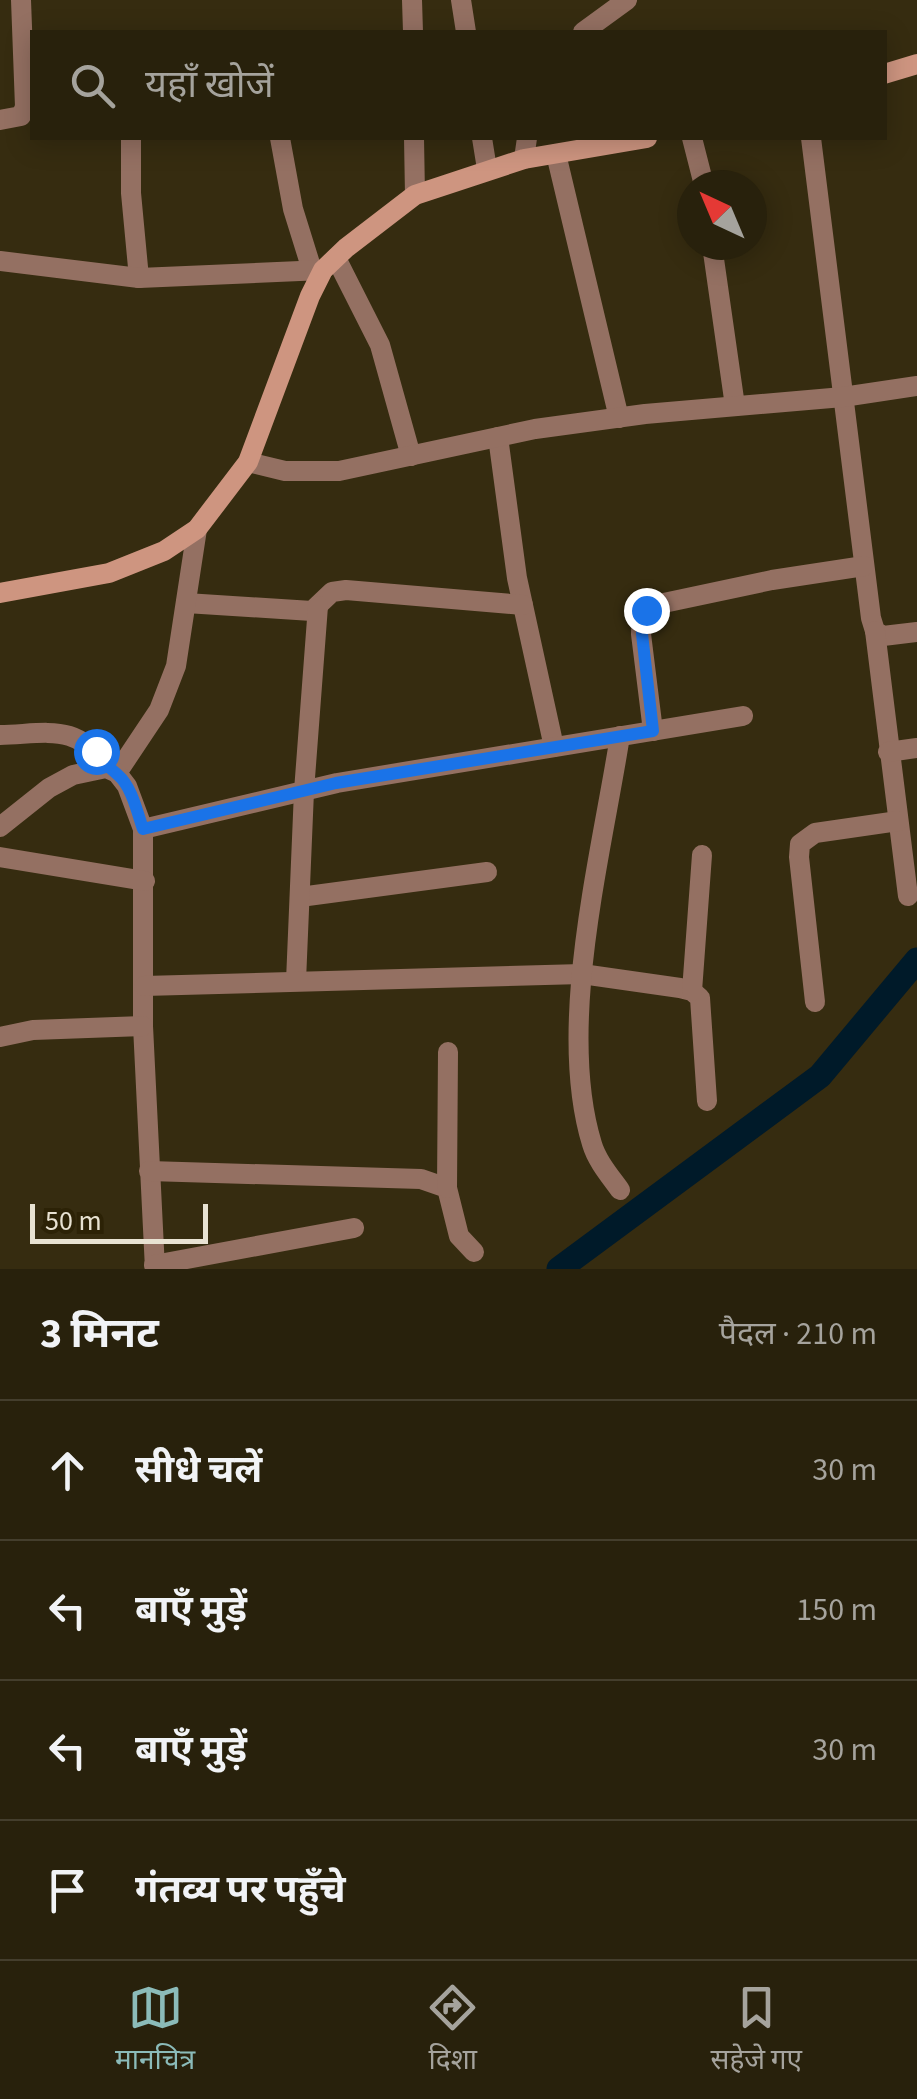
<!DOCTYPE html>
<html lang="hi">
<meta charset="utf-8">
<style>
body{margin:0;font-family:"Source Sans 3","Noto Sans Devanagari",sans-serif;background:#342e1a;color:#f1f3f6}
.compass{position:absolute;left:677px;top:170px;width:90px;height:90px;border-radius:50%;background:#28210c;box-shadow:0 5px 25px #0003;rotate:316deg}
.scale{position:absolute;left:30px;bottom:25px;width:178px;box-sizing:border-box;padding-left:10px;border:5px solid #e8e2d2;border-top:0;font-size:28px;line-height:35px;white-space:nowrap;color:#e8e2d2;-webkit-text-stroke:8px #2c2206;paint-order:stroke}
.stop{position:absolute;width:30px;height:30px;margin:-22px;border:8px solid #1a73e8;border-radius:50%;background:#fff}
.stop.end{background:#1a73e8;border-color:#fff;box-shadow:0 2px 10px #0008}
.list{margin:0;padding:0;list-style:none}
h2{display:flex;justify-content:space-between;align-items:center;height:130px;margin:0;padding:0 40px;font-size:42px}
h2 small{font-size:32px;font-weight:400;color:#a5a39d}
.list li{display:grid;grid-template-columns:65px 1fr auto;gap:30px;align-items:center;box-sizing:border-box;height:140px;padding:0 40px;border-top:2px solid #443e2d}
.list b{display:block;font-size:38px;white-space:nowrap}
.list em{font-size:32px;font-style:normal;color:#a5a39d}
.icon{flex:none;width:55px;height:55px;fill:none;stroke:currentColor;stroke-width:2;stroke-linecap:round;stroke-linejoin:round}
.map{position:relative;flex:none;width:917px;height:1269px;overflow:hidden}
.search{position:absolute;background:#28210c;box-shadow:0 5px 25px #0003;left:30px;right:30px;top:30px;height:110px;display:flex;align-items:center;gap:25px;box-sizing:border-box;padding:0 35px;border-radius:0px;color:#a5a39d;font-size:38px}
.sheet{height:690px;background:#28210c}
nav{display:flex;justify-content:space-around;align-items:center;box-sizing:border-box;height:140px;border-top:2px solid #443e2d;background:#28210c;font-size:28px;color:#a5a39d}
nav a{display:grid;justify-items:center;gap:5px}
nav .on{color:#8bbbb9}
.map>svg:first-child{display:block}
</style>
<div class="map">
<svg width="917" height="1269" viewBox="0 0 917 1269">
<rect width="100%" height="100%" fill="#362c10"/>
<g fill="none" stroke-linecap="round" stroke-linejoin="round">
<!-- canal -->
<path stroke="#001a29" stroke-width="25" d="M 559,1269 L 820,1076 L 917,960"/>
<!-- street -->
<g stroke="#947062" stroke-width="20">
<path d="M 412,0 L 413,32"/>
<path d="M 461,0 L 466,32"/>
<path d="M 583,32 L 627,0"/>
<path d="M 0,120 L 21,116 L 25,107 L 21,0"/>
<path d="M 131,138 L 131,193 L 139,278"/>
<path d="M 280,138 L 293,209 L 312,270"/>
<path d="M 414,138 L 415,195"/>
<path d="M 482,138 L 487,169"/>
<path d="M 692,138 L 704,185"/>
<path d="M 811,138 L 871,618 L 875,631 L 883,636 L 917,632"/>
<path d="M 556,154 L 619,418"/>
<path d="M 524,159 L 527,138"/>
<path d="M 712,245 L 735,406"/>
<path d="M 336,258 L 380,345 L 411,456"/>
<path d="M 0,261 L 139,278 L 323,270"/>
<path d="M 498,437 L 517,578 L 554,747"/>
<path d="M 248,462 L 285,471 L 339,471 L 535,429 L 645,414 L 843,397 L 917,386"/>
<path d="M 186,603 L 312,611 L 332,592 L 346,590 L 523,605"/>
<path d="M 875,631 L 908,896"/>
<path d="M 653,731 L 641,634 C 641,617 643,611 659,604 L 772,580 L 864,566"/>
<path d="M 0,735 C 47,734 79,722 106,768"/>
<path d="M 888,752 L 917,748"/>
<path d="M 117,773 L 159,710 L 176,666 L 197,529"/>
<path d="M 0,827 L 49,788 L 73,775 L 106,768 L 117,773 L 127,786 L 143,829 L 143,1026 L 155,1269"/>
<path d="M 143,829 L 337,783 L 743,716"/>
<path d="M 0,857 L 145,881"/>
<path d="M 300,897 L 487,872"/>
<path d="M 296,981 L 304,791 L 318,606"/>
<path d="M 144,986 L 582,974 L 680,988 L 692,991 L 700,998 L 707,1101"/>
<path d="M 692,991 L 702,855"/>
<path d="M 815,1002 L 799,857 L 800,844 L 815,833 L 898,821"/>
<path d="M 0,1037 L 33,1030 L 143,1026"/>
<path d="M 149,1171 L 421,1179 L 447,1188 L 459,1236 L 474,1252"/>
<path d="M 447,1188 L 448,1052"/>
<path d="M 620,1190 C 610,1176 597,1161 592,1144 C 556,1027 601,857 620,736"/>
<path d="M 154,1265 L 354,1228"/>
</g>
<!-- secondary -->
<g stroke="#ce9580" stroke-width="20">
<path d="M 884,74 L 917,64"/>
<path d="M 0,593 L 109,573 L 164,551 L 197,529 L 248,462 L 310,296 L 323,270 L 346,248 L 415,195 L 524,159 L 647,138"/>
</g>
</g>
<g fill="none" stroke-linecap="round" stroke-linejoin="round">
<!-- route -->
<path stroke="#1a73e8" stroke-width="12" d="M 96,751 C 103,763 108,766 118,775 C 132,787 137,812 143,829 L 336,783 L 653,731 L 642,634 L 642,619 L 646,610"/>
</g>
</svg>
<svg class="compass" viewBox="-18 -18 36 36"><path d="M0-13l5 13h-10z" fill="#e53935"/><path d="M0 13l5-13h-10z" fill="#a5a39d"/></svg>
<div class="scale">50 m</div>
<div class="stop" style="left:96px;top:751px"></div>
<div class="stop end" style="left:646px;top:610px"></div>
<div class="search"><svg class="icon" aria-label="search" viewBox="0 0 24 24"><circle cx="10" cy="10" r="6"/><path d="M15 15l6 6"/></svg>यहाँ खोजें</div>
</div>
<section class="sheet">
<h2>3 मिनट<small>पैदल · 210 m</small></h2>
<ul class="list">
<li><svg class="icon" aria-label="ahead" viewBox="0 0 24 24"><path d="M12 20V5M6 11l6-6 6 6"/></svg><div><b>सीधे चलें</b></div><em>30 m</em></li>
<li><svg class="icon" aria-label="left" viewBox="0 0 24 24"><path d="M17 20v-9H6M10 6l-5 5 5 5"/></svg><div><b>बाएँ मुड़ें</b></div><em>150 m</em></li>
<li><svg class="icon" aria-label="left" viewBox="0 0 24 24"><path d="M17 20v-9H6M10 6l-5 5 5 5"/></svg><div><b>बाएँ मुड़ें</b></div><em>30 m</em></li>
<li><svg class="icon" aria-label="arrive" viewBox="0 0 24 24"><path d="M6 21V4h12l-3 4 3 4H6"/></svg><div><b>गंतव्य पर पहुँचे</b></div></li>
</ul>
</section>
<nav>
<a class="on"><svg class="icon" aria-label="map" viewBox="0 0 24 24"><path d="M3 6l6-2 6 2 6-2v14l-6 2-6-2-6 2zM9 4v14M15 6v14"/></svg>मानचित्र</a>
<a><svg class="icon" aria-label="directions" viewBox="0 0 24 24"><path d="M12 3l9 9-9 9-9-9zM9 14v-3h6M13 9l2 2-2 2"/></svg>दिशा</a>
<a><svg class="icon" aria-label="saved" viewBox="0 0 24 24"><path d="M7 4h10v16l-5-4-5 4z"/></svg>सहेजे गए</a>
</nav>
